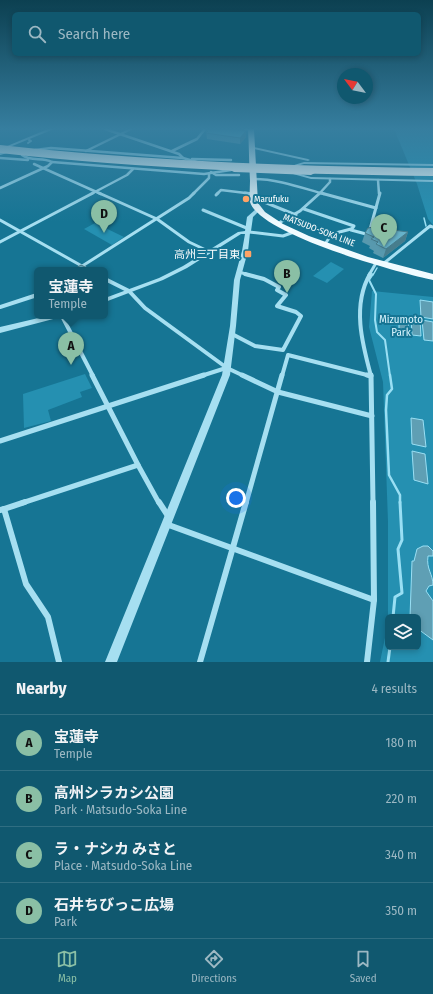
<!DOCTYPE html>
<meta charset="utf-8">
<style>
body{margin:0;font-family:"Fira Sans Condensed","Noto Sans JP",sans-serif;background:#195e74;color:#f1f3f6}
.controls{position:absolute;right:12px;bottom:12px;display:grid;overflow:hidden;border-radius:6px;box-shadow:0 2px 6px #0003}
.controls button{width:36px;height:36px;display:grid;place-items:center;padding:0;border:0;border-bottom:1px solid #306e82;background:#10586f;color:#f1f3f6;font:20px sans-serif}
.compass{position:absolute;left:337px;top:68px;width:36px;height:36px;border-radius:50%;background:#10586f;box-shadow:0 2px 6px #0003;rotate:302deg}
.you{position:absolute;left:236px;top:498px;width:14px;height:14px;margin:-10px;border:3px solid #fff;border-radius:50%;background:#1a73e8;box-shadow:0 0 0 6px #1a73e833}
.badge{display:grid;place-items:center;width:26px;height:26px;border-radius:50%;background:#8abfa5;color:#111;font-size:13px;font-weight:700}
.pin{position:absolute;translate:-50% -33px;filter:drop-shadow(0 1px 2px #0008)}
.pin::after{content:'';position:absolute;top:21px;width:14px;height:12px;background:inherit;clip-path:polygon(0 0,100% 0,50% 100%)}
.popup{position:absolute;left:34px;top:267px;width:74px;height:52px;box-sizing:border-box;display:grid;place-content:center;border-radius:6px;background:#10586f;filter:drop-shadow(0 1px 3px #0005);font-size:13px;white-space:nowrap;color:#9cb8c3}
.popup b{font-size:15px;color:#f1f3f6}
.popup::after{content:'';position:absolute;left:50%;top:100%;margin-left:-8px;border:8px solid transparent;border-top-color:#10586f}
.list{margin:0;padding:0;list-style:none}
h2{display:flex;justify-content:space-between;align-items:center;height:52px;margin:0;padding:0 16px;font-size:17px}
h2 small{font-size:13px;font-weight:400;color:#9cb8c3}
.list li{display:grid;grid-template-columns:26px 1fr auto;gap:12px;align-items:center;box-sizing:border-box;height:56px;padding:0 16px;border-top:1px solid #306e82}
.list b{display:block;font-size:15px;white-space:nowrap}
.list p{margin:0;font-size:13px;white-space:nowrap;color:#9cb8c3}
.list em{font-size:13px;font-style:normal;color:#9cb8c3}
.icon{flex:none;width:22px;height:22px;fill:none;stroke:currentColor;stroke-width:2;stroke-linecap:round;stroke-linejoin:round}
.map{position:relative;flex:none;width:433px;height:662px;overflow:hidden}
.search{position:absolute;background:#10586f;box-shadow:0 2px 6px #0003;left:12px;right:12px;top:12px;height:44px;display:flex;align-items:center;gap:10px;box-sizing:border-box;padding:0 14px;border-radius:6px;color:#9cb8c3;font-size:15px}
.sheet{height:276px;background:#10586f}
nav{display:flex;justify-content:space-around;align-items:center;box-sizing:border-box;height:56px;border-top:1px solid #306e82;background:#10586f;font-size:11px;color:#9cb8c3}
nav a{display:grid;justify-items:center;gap:2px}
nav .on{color:#8abfa5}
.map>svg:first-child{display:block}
</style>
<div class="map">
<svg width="433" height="662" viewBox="0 0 433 662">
<rect width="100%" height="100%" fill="#167594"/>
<!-- green -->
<g fill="#2590b1" fill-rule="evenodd">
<path d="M 394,129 L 433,129 L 433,225 L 428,219 L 417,184 Z"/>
<path d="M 95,223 L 124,237 L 112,245 L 84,229 Z"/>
<path d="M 331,262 L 344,269 L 327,283 L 313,276 Z"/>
<path d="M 372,291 L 433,297 L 433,662 L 380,662 L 388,623 L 388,522 L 383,382 L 369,327 ZM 388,617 L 418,617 L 418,647 L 388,647 Z"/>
<path d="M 85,374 L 92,388 L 80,392 L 82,397 L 48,410 L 51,421 L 24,428 L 23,394 Z"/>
</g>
<!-- water -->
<g fill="#5f9fb4" stroke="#99dff4">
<path d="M 420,300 L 433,302 L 433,319 L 421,317 Z"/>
<path d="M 399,317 L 408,318 L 409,334 L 399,333 Z"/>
<path d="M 411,318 L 420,320 L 421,336 L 412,335 Z"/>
<path d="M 422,320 L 433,322 L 433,341 L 424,340 Z"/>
<path d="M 411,418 L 423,420 L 426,447 L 412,444 Z"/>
<path d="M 412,451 L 425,454 L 428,484 L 414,480 Z"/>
<path d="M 423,546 L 428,546 L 433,551 L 433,556 L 428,556 C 426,569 433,574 433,585 L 429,586 L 426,591 L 433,601 L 433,640 L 418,629 L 418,617 L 410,617 L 412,561 L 414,561 L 417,549 Z"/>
</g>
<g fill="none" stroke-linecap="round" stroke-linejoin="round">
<!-- stream-far3 -->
<g stroke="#99dff4" stroke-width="1.5">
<path d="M 424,218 L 426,226"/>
<path d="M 373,275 L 377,268"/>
</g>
<!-- stream-far2 -->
<path stroke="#99dff4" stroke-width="2" d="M 373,274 L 369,280 L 376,294 L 375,320 L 377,332 L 385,340 L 390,376"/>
<!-- stream-far1 -->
<path stroke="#99dff4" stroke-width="2.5" d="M 390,375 L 392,389 L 387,395 L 386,410 L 389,475 L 400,495 L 400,503"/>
<!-- stream -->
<g stroke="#99dff4" stroke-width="3">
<path d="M 393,617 L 395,597 L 402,593 L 398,549 L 402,540 L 400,502"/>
<path d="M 388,662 L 390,647"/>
</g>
<!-- pedestrian -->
<path stroke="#a6dff1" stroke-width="2" d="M 28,143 L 31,141 L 29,140"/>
<!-- minor-far4 -->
<g stroke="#a6dff1" stroke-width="2.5">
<path d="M 105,129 L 179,154 L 183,158"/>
<path d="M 245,129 L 251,129"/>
<path d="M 35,150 L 51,148 L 183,158 L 197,162"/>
<path d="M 86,151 L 131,129"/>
<path d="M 172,151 L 197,139 L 205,129"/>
<path d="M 22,155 C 31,162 42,157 52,162 L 204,174 L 231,170"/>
<path d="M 0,158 L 28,160"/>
<path d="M 192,159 L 231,160"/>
<path d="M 34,164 L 101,194"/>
<path d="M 211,172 L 216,175 L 239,175"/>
<path d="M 254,179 C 278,179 302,188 324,194"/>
<path d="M 378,180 L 379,194"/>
<path d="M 0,188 L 48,166 L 52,162"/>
<path d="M 91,194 L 127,175 L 133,169"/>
<path d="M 193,194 L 209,178 L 209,174"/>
<path d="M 217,194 L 221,190 L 254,194"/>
<path d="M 319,194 L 330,182 L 330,179"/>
</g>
<!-- minor-far3 -->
<g stroke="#a6dff1" stroke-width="3">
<path d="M 99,193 L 157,219 L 189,242 L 210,252"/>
<path d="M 245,193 L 254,194"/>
<path d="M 321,193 L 376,208"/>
<path d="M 216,195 L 218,193"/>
<path d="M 254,198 L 296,215"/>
<path d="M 304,209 L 354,226 L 351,230 L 366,234 L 369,233 L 380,193"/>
<path d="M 203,210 L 249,229"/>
<path d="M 0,220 L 89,270"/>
<path d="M 277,224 L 300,211 L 320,193"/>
<path d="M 249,232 L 283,236 L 294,232"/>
<path d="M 0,242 L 93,193"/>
<path d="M 325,244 L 332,234 L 351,229"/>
<path d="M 383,264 L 430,226 L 433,227"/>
<path d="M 76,270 L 189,198 L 194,193"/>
<path d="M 239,272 L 249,275"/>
<path d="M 369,275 L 376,263"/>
</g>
<!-- minor-far2 -->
<g stroke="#a6dff1" stroke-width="4">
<path d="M 370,274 C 352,305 362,343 371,376"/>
<path d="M 105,279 L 129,291 L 145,308 L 227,368 L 244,376"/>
<path d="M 0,307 L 37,295"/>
<path d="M 62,316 L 93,376"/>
<path d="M 232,334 L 255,346 L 283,350 L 301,316 L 296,312 L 277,306 L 286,295 L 277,290 L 279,287 L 264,279 L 245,274"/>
<path d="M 201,376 L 226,368"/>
<path d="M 282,376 L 288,355 L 371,376"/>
</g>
<!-- minor-far1 -->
<g stroke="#a6dff1" stroke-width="5">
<path d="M 92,375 L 138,465"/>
<path d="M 242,375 L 278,392 L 372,416"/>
<path d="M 367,375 L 371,376"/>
<path d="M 371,375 L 373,503"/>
<path d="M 0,441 L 204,375"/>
<path d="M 22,503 L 138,465 L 159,503"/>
<path d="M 246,503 L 282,375"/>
</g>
<!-- minor -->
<g stroke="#a6dff1" stroke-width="6">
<path d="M 159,502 L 168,516"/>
<path d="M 4,509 L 25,502"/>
<path d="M 0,510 L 4,509 L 26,584 L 48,617 L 59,662"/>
<path d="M 166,524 L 374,600"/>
<path d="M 200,662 L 246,502"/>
<path d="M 367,662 L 374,600 L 373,502"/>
</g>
<!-- tertiary -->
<g fill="#a6dff1" fill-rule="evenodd">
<path d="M 48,129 L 54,129 L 0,151 L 0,149 Z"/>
<path d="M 250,146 L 308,159 L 310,160 L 308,161 L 250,148 Z"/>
<path d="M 304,162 L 433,164 L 433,166 L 304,164 L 286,169 L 284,168 Z"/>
<path d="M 293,172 L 311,177 L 433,180 L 433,182 L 311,179 L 293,174 Z"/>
<path d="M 257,208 L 260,210 L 253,217 L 251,231 L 252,232 L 250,233 L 248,251 L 240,280 L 236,326 L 230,375 L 117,662 L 105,662 L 222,375 L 230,326 L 234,280 L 242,251 L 245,234 L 241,234 L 187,268 L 163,280 L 105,302 L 105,298 L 159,278 L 183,266 L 238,232 L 245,231 L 247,217 Z"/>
<path d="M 47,316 L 60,316 L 57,318 L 0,333 L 0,327 Z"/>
</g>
<!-- primary -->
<path fill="#f0fbff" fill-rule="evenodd" d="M 248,129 L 254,129 L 258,203 L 265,212 L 283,224 L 309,236 L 368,257 L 433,274 L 433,280 C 400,273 260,235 250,202 C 249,196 250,188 250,181 C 249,164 249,146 248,129 Z"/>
<!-- trunk -->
<path fill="#f8fdff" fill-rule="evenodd" d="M 231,168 L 311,171 L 315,173 L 311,175 L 234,172 L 230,170 Z"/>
<!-- pedestrian-bridge -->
<path stroke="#a6dff1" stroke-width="2" d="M 0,154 L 7,152"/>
<!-- motorway-bridge -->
<path stroke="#fff" stroke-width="8" d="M 0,149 C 144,165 288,170 433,172"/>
</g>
<!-- wall -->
<g fill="#5899ae">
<path d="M 206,130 L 246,137 L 240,144 L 207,139 Z"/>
<path d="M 408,232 L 405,241 L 383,258 L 373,253 L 374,251 L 369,248 L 370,246 L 362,242 L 365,233 Z"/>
</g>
<!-- shaded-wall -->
<g fill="#477d8d">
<path d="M 246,131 L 246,137 L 240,144 L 240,138 Z"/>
<path d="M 408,232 L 405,241 L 383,258 L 386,249 Z"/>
</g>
<!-- building -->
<g fill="#66b2ca" stroke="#477d8d">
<path d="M 206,129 L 234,129 L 246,131 L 240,138 L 206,133 L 208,131 L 206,130 Z"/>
<path d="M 373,227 L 384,232 L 393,230 L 408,232 L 386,249 L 376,244 L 378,242 L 371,239 L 374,237 L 365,233 L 368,228 Z"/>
<path d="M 81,265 L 87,268 L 85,270 L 73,270 Z"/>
</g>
<!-- sky -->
<linearGradient id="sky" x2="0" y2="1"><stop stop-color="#0c4051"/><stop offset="0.58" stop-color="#367e9f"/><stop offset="1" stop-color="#367e9f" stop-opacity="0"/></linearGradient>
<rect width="433" height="222" fill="url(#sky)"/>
<!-- markers -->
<g fill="#ffa366" stroke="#167594" stroke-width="1.5">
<circle cx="246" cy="199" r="4"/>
<rect x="244" y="250" width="8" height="8" rx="2"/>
</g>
<g text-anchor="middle" stroke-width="4" stroke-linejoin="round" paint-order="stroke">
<!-- far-poi labels -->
<g font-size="9" fill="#fff" stroke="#167594" text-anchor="start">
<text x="254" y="202">Marufuku</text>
</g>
<!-- far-street labels -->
<g font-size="9" fill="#fff" stroke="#167594">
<text transform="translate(319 230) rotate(21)" y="3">MATSUDO-SOKA LINE</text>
</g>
<!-- poi labels -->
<g font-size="11" fill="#fff" stroke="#167594" text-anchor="end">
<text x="240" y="258">高州三丁目東</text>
</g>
<!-- park labels -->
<g font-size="11" fill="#d7f4fd" stroke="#167594">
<text x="401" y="323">Mizumoto<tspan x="401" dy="13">Park</tspan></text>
</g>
</g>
</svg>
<div class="controls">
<button><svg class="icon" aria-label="layers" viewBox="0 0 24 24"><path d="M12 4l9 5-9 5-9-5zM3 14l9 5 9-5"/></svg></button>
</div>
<svg class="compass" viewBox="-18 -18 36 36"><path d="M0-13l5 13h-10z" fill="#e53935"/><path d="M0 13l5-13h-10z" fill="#9cb8c3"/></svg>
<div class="you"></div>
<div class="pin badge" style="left:71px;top:365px">A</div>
<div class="popup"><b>宝蓮寺</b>Temple</div>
<div class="pin badge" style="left:287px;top:293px">B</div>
<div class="pin badge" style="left:384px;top:247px">C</div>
<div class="pin badge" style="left:104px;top:233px">D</div>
<div class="search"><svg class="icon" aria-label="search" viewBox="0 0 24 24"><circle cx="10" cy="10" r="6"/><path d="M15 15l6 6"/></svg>Search here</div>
</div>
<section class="sheet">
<h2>Nearby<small>4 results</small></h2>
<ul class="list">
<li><span class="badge">A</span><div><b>宝蓮寺</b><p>Temple</p></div><em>180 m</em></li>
<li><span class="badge">B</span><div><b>高州シラカシ公園</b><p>Park · Matsudo-Soka Line</p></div><em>220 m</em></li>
<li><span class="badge">C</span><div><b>ラ・ナシカ みさと</b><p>Place · Matsudo-Soka Line</p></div><em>340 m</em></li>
<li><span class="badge">D</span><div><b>石井ちびっこ広場</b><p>Park</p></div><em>350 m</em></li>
</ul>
</section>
<nav>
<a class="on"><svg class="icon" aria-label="map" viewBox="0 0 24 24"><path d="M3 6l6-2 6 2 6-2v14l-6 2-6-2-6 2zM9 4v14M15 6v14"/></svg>Map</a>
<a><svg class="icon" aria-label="directions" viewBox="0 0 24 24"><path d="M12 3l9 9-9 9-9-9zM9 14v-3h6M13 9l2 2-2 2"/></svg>Directions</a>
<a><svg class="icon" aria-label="saved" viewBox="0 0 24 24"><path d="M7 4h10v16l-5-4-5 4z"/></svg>Saved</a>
</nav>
